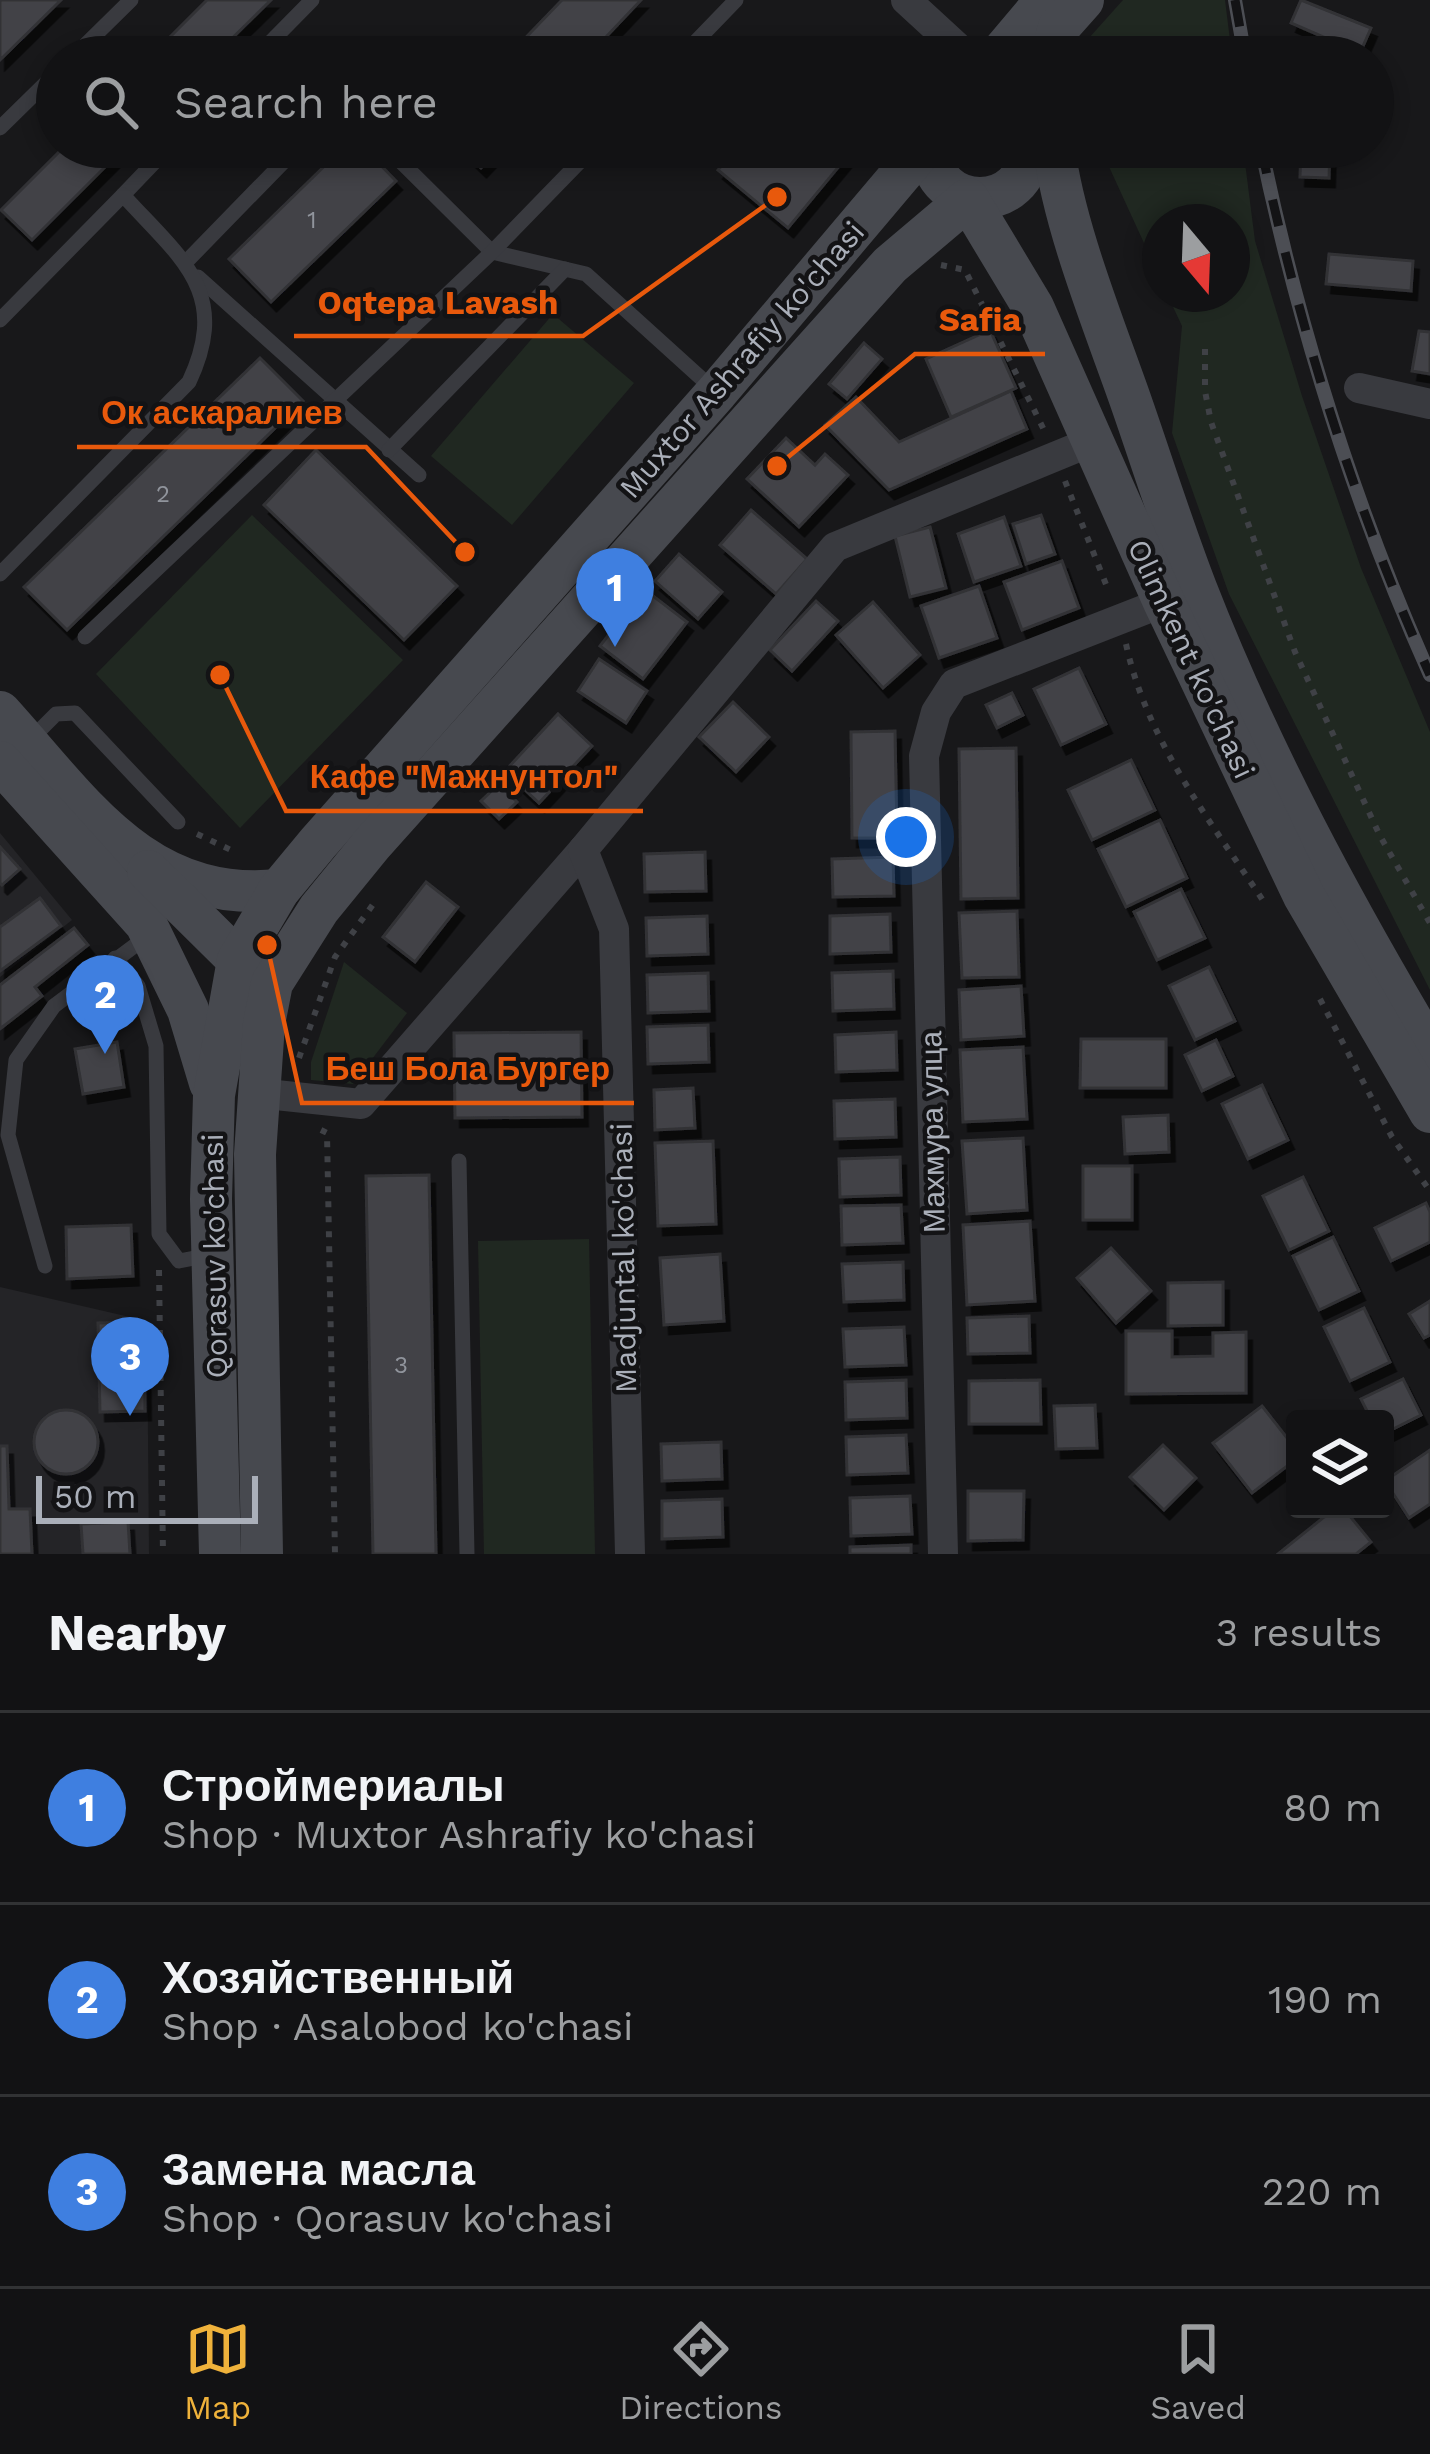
<!DOCTYPE html>
<meta charset="utf-8">
<style>
body{margin:0;font-family:"Work Sans",sans-serif;background:#1f2022;color:#f1f3f6}
.controls{position:absolute;right:36px;bottom:36px;display:grid;overflow:hidden;border-radius:12px;box-shadow:0 6px 18px #0003}
.controls button{width:108px;height:108px;display:grid;place-items:center;padding:0;border:0;border-bottom:3px solid #313234;background:#121214;color:#f1f3f6;font:60px sans-serif}
.compass{position:absolute;left:1142px;top:204px;width:108px;height:108px;border-radius:50%;background:#121214;box-shadow:0 6px 18px #0003;rotate:161deg}
.scale{position:absolute;left:36px;bottom:30px;width:222px;box-sizing:border-box;padding-left:12px;border:6px solid #aaafb9;border-top:0;font-size:33px;line-height:42px;white-space:nowrap;color:#aaafb9;-webkit-text-stroke:9px #131315;paint-order:stroke}
.you{position:absolute;left:906px;top:837px;width:42px;height:42px;margin:-30px;border:9px solid #fff;border-radius:50%;background:#1a73e8;box-shadow:0 0 0 18px #1a73e833}
.badge{display:grid;place-items:center;width:78px;height:78px;border-radius:50%;background:#efb23b;color:#fff;font-size:39px;font-weight:700}
.pin{position:absolute;translate:-50% -99px;filter:drop-shadow(0 3px 6px #0008)}
.pin::after{content:'';position:absolute;top:63px;width:42px;height:36px;background:inherit;clip-path:polygon(0 0,100% 0,50% 100%)}
.list{margin:0;padding:0;list-style:none}
h2{display:flex;justify-content:space-between;align-items:center;height:156px;margin:0;padding:0 48px;font-size:51px}
h2 small{font-size:39px;font-weight:400;color:#9c9ea0}
.list li{display:grid;grid-template-columns:78px 1fr auto;gap:36px;align-items:center;box-sizing:border-box;height:192px;padding:0 48px;border-top:3px solid #313234}
.list b{display:block;font-size:45px;white-space:nowrap}
.list p{margin:0;font-size:39px;white-space:nowrap;color:#9c9ea0}
.list em{font-size:39px;font-style:normal;color:#9c9ea0}
.icon{flex:none;width:66px;height:66px;fill:none;stroke:currentColor;stroke-width:2;stroke-linecap:round;stroke-linejoin:round}
.map{position:relative;flex:none;width:1430px;height:1554px;overflow:hidden}
.search{position:absolute;background:#121214;box-shadow:0 6px 18px #0003;left:36px;right:36px;top:36px;height:132px;display:flex;align-items:center;gap:30px;box-sizing:border-box;padding:0 42px;border-radius:66px;color:#9c9ea0;font-size:45px}
.sheet{height:732px;background:#121214}
nav{display:flex;justify-content:space-around;align-items:center;box-sizing:border-box;height:168px;border-top:3px solid #313234;background:#121214;font-size:33px;color:#9c9ea0}
nav a{display:grid;justify-items:center;gap:6px}
nav .on{color:#efb23b}
.map>svg:first-child{display:block}
</style>
<div class="map">
<svg width="1430" height="1554" viewBox="0 0 1430 1554">
<defs>
<filter id="shadow"><feDropShadow dx="5.5" dy="9" stdDeviation="0" flood-color="#0009"/></filter>
</defs>
<rect width="100%" height="100%" fill="#18181a"/>
<!-- built -->
<g fill="#242427">
<path d="M 0,833 L 72,920 L 0,977 Z"/>
<path d="M 0,1287 L 147,1321 L 149,1554 L 0,1554 Z"/>
</g>
<!-- green -->
<g fill="#202821">
<path d="M 1123,0 L 1225,0 L 1232,57 L 1083,57 L 1089,38 Z"/>
<path d="M 1100,147 L 1243,147 L 1255,241 L 1302,396 L 1361,568 L 1430,732 L 1430,990 L 1229,594 L 1172,433 L 1182,326 L 1167,294 L 1232,294 L 1232,222 L 1160,222 L 1160,278 Z"/>
<path d="M 553,314 L 634,383 L 512,525 L 431,456 Z"/>
<path d="M 252,515 L 403,660 L 240,828 L 96,674 Z"/>
<path d="M 344,962 L 407,1013 L 353,1084 L 311,1080 L 311,1062 Z"/>
<path d="M 589,1239 L 595,1554 L 484,1554 L 478,1241 Z"/>
</g>
<!-- building -->
<g fill="#424347" stroke="#323236" stroke-width="3" filter="url(#shadow)">
<path d="M 0,0 L 61,0 L 0,60 Z"/>
<path d="M 207,0 L 271,0 L 213,57 L 162,57 L 156,51 Z"/>
<path d="M 562,0 L 641,0 L 587,57 L 507,57 Z"/>
<path d="M 1301,0 L 1371,28 L 1360,53 L 1291,23 Z"/>
<path d="M 64,147 L 125,147 L 32,240 L 1,210 Z"/>
<path d="M 344,147 L 363,147 L 396,181 L 271,302 L 229,259 Z"/>
<path d="M 459,147 L 501,147 L 481,168 Z"/>
<path d="M 737,147 L 855,147 L 788,228 L 718,170 Z"/>
<path d="M 1301,147 L 1330,147 L 1329,178 L 1300,177 Z"/>
<path d="M 1329,254 L 1413,261 L 1411,291 L 1326,284 Z"/>
<path d="M 990,330 L 1016,388 L 951,417 L 926,359 Z"/>
<path d="M 1419,331 L 1430,332 L 1430,374 L 1412,371 Z"/>
<path d="M 864,343 L 882,359 L 847,399 L 829,384 Z"/>
<path d="M 260,358 L 303,401 L 67,630 L 24,587 Z"/>
<path d="M 1011,391 L 1027,429 L 889,490 L 825,425 L 856,397 L 899,442 Z"/>
<path d="M 786,438 L 815,465 L 825,454 L 848,475 L 799,527 L 747,479 Z"/>
<path d="M 316,450 L 457,586 L 404,640 L 264,505 Z"/>
<path d="M 751,510 L 807,559 L 776,594 L 720,545 Z"/>
<path d="M 1041,515 L 1055,554 L 1026,564 L 1013,524 Z"/>
<path d="M 1004,517 L 1021,566 L 974,582 L 958,534 Z"/>
<path d="M 930,527 L 946,588 L 910,597 L 895,536 Z"/>
<path d="M 679,554 L 722,592 L 698,619 L 655,581 Z"/>
<path d="M 1062,561 L 1079,608 L 1022,630 L 1004,582 Z"/>
<path d="M 979,586 L 997,638 L 939,658 L 921,606 Z"/>
<path d="M 644,589 L 687,622 L 643,679 L 600,646 Z"/>
<path d="M 816,601 L 838,621 L 792,671 L 770,650 Z"/>
<path d="M 873,602 L 920,655 L 883,688 L 836,635 Z"/>
<path d="M 599,659 L 647,691 L 626,723 L 578,691 Z"/>
<path d="M 1079,668 L 1106,724 L 1061,745 L 1034,689 Z"/>
<path d="M 1012,693 L 1023,715 L 997,728 L 986,705 Z"/>
<path d="M 733,702 L 769,737 L 736,772 L 699,737 Z"/>
<path d="M 558,714 L 592,746 L 539,803 L 505,771 Z"/>
<path d="M 895,731 L 897,838 L 852,838 L 851,732 Z"/>
<path d="M 1016,748 L 1018,898 L 961,899 L 959,749 Z"/>
<path d="M 1131,760 L 1155,810 L 1092,840 L 1068,790 Z"/>
<path d="M 499,784 L 517,802 L 499,819 L 481,801 Z"/>
<path d="M 1160,820 L 1187,878 L 1126,907 L 1098,849 Z"/>
<path d="M 0,847 L 20,869 L 2,885 L 0,883 Z"/>
<path d="M 705,852 L 706,891 L 645,892 L 644,854 Z"/>
<path d="M 893,857 L 894,896 L 833,897 L 832,859 Z"/>
<path d="M 426,882 L 458,907 L 415,962 L 383,937 Z"/>
<path d="M 1181,889 L 1205,938 L 1157,960 L 1134,912 Z"/>
<path d="M 40,898 L 61,926 L 0,971 L 0,927 Z"/>
<path d="M 1017,911 L 1019,977 L 962,978 L 959,913 Z"/>
<path d="M 890,914 L 891,952 L 830,954 L 830,916 Z"/>
<path d="M 707,916 L 708,954 L 647,956 L 646,918 Z"/>
<path d="M 74,928 L 88,945 L 35,987 L 42,996 L 0,1029 L 0,985 Z"/>
<path d="M 1209,967 L 1235,1021 L 1195,1040 L 1169,986 Z"/>
<path d="M 893,971 L 894,1009 L 833,1011 L 832,973 Z"/>
<path d="M 708,973 L 709,1011 L 648,1013 L 647,975 Z"/>
<path d="M 1021,986 L 1024,1036 L 961,1040 L 959,990 Z"/>
<path d="M 708,1025 L 709,1062 L 648,1064 L 647,1027 Z"/>
<path d="M 581,1032 L 582,1117 L 455,1118 L 454,1033 Z"/>
<path d="M 896,1032 L 897,1070 L 836,1072 L 835,1035 Z"/>
<path d="M 1081,1039 L 1166,1039 L 1166,1088 L 1080,1088 Z"/>
<path d="M 1216,1040 L 1233,1076 L 1202,1091 L 1185,1055 Z"/>
<path d="M 117,1042 L 124,1087 L 83,1094 L 75,1049 Z"/>
<path d="M 1023,1047 L 1027,1119 L 963,1122 L 960,1050 Z"/>
<path d="M 1262,1085 L 1288,1140 L 1248,1159 L 1222,1104 Z"/>
<path d="M 693,1088 L 695,1128 L 655,1130 L 654,1090 Z"/>
<path d="M 895,1099 L 896,1137 L 835,1139 L 834,1101 Z"/>
<path d="M 1168,1115 L 1169,1152 L 1125,1154 L 1123,1117 Z"/>
<path d="M 1023,1138 L 1027,1210 L 967,1214 L 962,1141 Z"/>
<path d="M 713,1141 L 716,1224 L 658,1226 L 655,1143 Z"/>
<path d="M 900,1157 L 901,1195 L 840,1197 L 839,1159 Z"/>
<rect x="1083" y="1166" width="49" height="54"/>
<path d="M 429,1175 L 436,1554 L 373,1554 L 366,1176 Z"/>
<path d="M 1303,1177 L 1329,1231 L 1289,1250 L 1263,1196 Z"/>
<path d="M 1426,1203 L 1430,1212 L 1430,1242 L 1391,1261 L 1375,1228 Z"/>
<path d="M 901,1205 L 903,1243 L 842,1245 L 841,1206 Z"/>
<path d="M 1030,1221 L 1035,1301 L 967,1305 L 963,1225 Z"/>
<path d="M 131,1225 L 133,1276 L 67,1279 L 66,1227 Z"/>
<path d="M 1333,1237 L 1359,1291 L 1319,1310 L 1293,1256 Z"/>
<path d="M 1111,1248 L 1151,1291 L 1116,1323 L 1077,1278 Z"/>
<path d="M 720,1254 L 724,1321 L 664,1325 L 660,1258 Z"/>
<path d="M 903,1262 L 904,1300 L 844,1302 L 842,1264 Z"/>
<path d="M 1223,1282 L 1223,1325 L 1168,1326 L 1168,1283 Z"/>
<path d="M 1430,1301 L 1430,1335 L 1424,1338 L 1409,1314 Z"/>
<path d="M 1364,1308 L 1390,1362 L 1350,1381 L 1324,1327 Z"/>
<path d="M 1029,1316 L 1030,1353 L 968,1354 L 967,1318 Z"/>
<path d="M 144,1322 L 145,1411 L 100,1412 L 98,1323 Z"/>
<path d="M 904,1327 L 906,1365 L 845,1367 L 843,1329 Z"/>
<path d="M 1126,1331 L 1172,1331 L 1172,1357 L 1213,1356 L 1213,1333 L 1246,1332 L 1246,1393 L 1126,1394 Z"/>
<path d="M 1403,1379 L 1421,1415 L 1385,1433 L 1385,1419 L 1371,1419 L 1361,1399 Z"/>
<path d="M 906,1380 L 907,1418 L 846,1420 L 845,1382 Z"/>
<path d="M 1040,1380 L 1041,1424 L 969,1424 L 969,1381 Z"/>
<path d="M 1095,1405 L 1097,1448 L 1056,1449 L 1054,1406 Z"/>
<path d="M 1262,1406 L 1295,1448 L 1295,1460 L 1252,1493 L 1213,1443 Z"/>
<circle cx="66" cy="1442" r="32"/>
<path d="M 906,1435 L 908,1473 L 847,1475 L 846,1437 Z"/>
<path d="M 721,1442 L 722,1479 L 662,1481 L 661,1444 Z"/>
<path d="M 1163,1445 L 1196,1478 L 1164,1510 L 1130,1477 Z"/>
<path d="M 0,1446 L 7,1446 L 9,1509 L 30,1509 L 32,1554 L 0,1554 Z"/>
<path d="M 1430,1450 L 1430,1504 L 1409,1518 L 1385,1481 Z"/>
<path d="M 968,1491 L 1024,1491 L 1023,1540 L 968,1541 Z"/>
<path d="M 910,1496 L 912,1534 L 851,1536 L 850,1498 Z"/>
<path d="M 722,1499 L 723,1537 L 662,1539 L 662,1501 Z"/>
<path d="M 1334,1509 L 1344,1509 L 1371,1542 L 1356,1554 L 1278,1554 Z"/>
<path d="M 128,1522 L 130,1554 L 83,1554 L 81,1524 Z"/>
<path d="M 911,1545 L 911,1554 L 850,1554 L 850,1547 Z"/>
</g>
<g fill="none" stroke-linecap="round" stroke-linejoin="round">
<!-- path -->
<g stroke="#3f4146" stroke-width="6" stroke-dasharray="6 9" stroke-linecap="butt">
<path d="M 941,265 L 965,270 L 1044,430"/>
<path d="M 1205,349 L 1205,391 L 1211,422 L 1295,652 L 1380,836 L 1430,923"/>
<path d="M 1065,481 L 1109,592"/>
<path d="M 1126,644 C 1147,742 1212,823 1266,905"/>
<path d="M 197,834 L 233,851"/>
<path d="M 1320,999 L 1392,1137 L 1430,1191"/>
<path d="M 299,1058 L 335,957 L 377,899"/>
<path d="M 321,1130 L 327,1133 L 335,1554"/>
<path d="M 159,1270 L 163,1554"/>
</g>
<!-- lane -->
<g stroke="#393a3f" stroke-width="15">
<path d="M 276,37 L 295,57"/>
<path d="M 73,57 L 131,0"/>
<path d="M 256,57 L 312,0"/>
<path d="M 681,57 L 736,0"/>
<path d="M 0,128 L 57,72"/>
<path d="M 386,147 L 492,252 L 586,274 L 713,389"/>
<path d="M 123,195 L 169,147"/>
<path d="M 185,263 L 298,147"/>
<path d="M 198,277 L 419,475"/>
<path d="M 0,320 L 123,195 C 179,257 232,291 189,382 L 0,574"/>
<path d="M 389,450 L 565,269"/>
<path d="M 85,637 L 492,252 L 594,147"/>
<path d="M 30,740 L 56,714 L 75,713 L 178,822"/>
<path d="M 115,958 L 138,986 L 156,1046 L 159,1234 L 179,1261 L 210,1255"/>
<path d="M 459,1161 L 467,1554"/>
<path d="M 45,1266 L 8,1135 L 16,1060 L 54,1006 L 149,935"/>
</g>
<!-- street -->
<g stroke="#393a3f" stroke-width="30">
<path d="M 906,0 L 968,57"/>
<path d="M 1359,388 L 1430,404"/>
<path d="M 257,1093 L 361,1104 L 583,850"/>
<path d="M 630,1554 L 614,929 L 583,850 L 835,547 L 1093,441"/>
<path d="M 943,1554 L 924,756 L 936,712 L 954,684 L 1182,595"/>
</g>
<!-- secondary -->
<g stroke="#47494f" stroke-width="42">
<path d="M 998,57 L 1046,0"/>
<path d="M 1051,57 L 1059,27 L 1083,0"/>
<path d="M 931,147 C 930,215 1030,215 1029,147"/>
<path d="M 1054,147 C 1063,224 1104,325 1130,399 C 1152,462 1172,526 1196,588 C 1259,750 1342,903 1430,1051"/>
<path d="M 0,712 C 80,800 144,904 279,890"/>
<path d="M 0,762 L 146,924 L 188,1010 L 210,1083"/>
<path d="M 148,871 L 238,960 L 261,975"/>
<path d="M 220,1554 L 211,1199 L 214,1095 L 238,960 L 279,890 L 318,843 L 717,392 L 924,147"/>
<path d="M 262,1554 L 255,1154 L 264,1024 L 272,983 L 319,909 L 372,844 L 890,265 L 968,199 L 1033,307 L 1164,602 L 1304,896 L 1430,1112"/>
</g>
<defs>
<g id="rail">
<path d="M 1235,0 L 1245,57"/>
<path d="M 1261,147 C 1299,329 1354,505 1430,675"/>
</g>
</defs>
<!-- rail casing -->
<use href="#rail" stroke="#4c4e54" stroke-width="14"/>
<!-- rail -->
<use href="#rail" stroke="#131315" stroke-width="9" stroke-dasharray="27" stroke-linecap="butt"/>
</g>
<g text-anchor="middle" stroke-width="9" stroke-linejoin="round" paint-order="stroke">
<!-- number labels -->
<g font-size="24" fill="#90949c">
<text x="312" y="228">1</text>
<text x="163" y="502">2</text>
<text x="401" y="1373">3</text>
</g>
<!-- street labels -->
<g font-size="30" fill="#aaafb9" stroke="#131315">
<text transform="translate(742 360) rotate(-49)" y="10">Muxtor Ashrafiy ko'chasi</text>
<text transform="translate(1191 659) rotate(65)" y="10">Olimkent ko'chasi</text>
<text transform="translate(933 1132) rotate(-91)" y="10">Махмура улца</text>
<text transform="translate(215 1256) rotate(-91)" y="10">Qorasuv ko'chasi</text>
<text transform="translate(624 1258) rotate(-91)" y="10">Madjuntal ko'chasi</text>
</g>
</g>
<!-- callouts -->
<path fill="none" stroke="#e8590c" stroke-width="4.5" d="M777 197L583 336H294M777 466L915 354H1045M465 552L366 447H77M220 675L286 811H643M267 945L302 1103H634"/>
<g fill="#e8590c" stroke="#131315" stroke-width="4.5">
<circle cx="777" cy="197" r="12"/>
<circle cx="777" cy="466" r="12"/>
<circle cx="465" cy="552" r="12"/>
<circle cx="220" cy="675" r="12"/>
<circle cx="267" cy="945" r="12"/>
</g>
<g font-size="33" text-anchor="middle" font-weight="bold" fill="#e8590c" stroke="#131315" stroke-width="9" stroke-linejoin="round" paint-order="stroke">
<text x="438" y="314">Oqtepa Lavash</text>
<text x="980" y="331">Safia</text>
<text x="222" y="424">Ок аскаралиев</text>
<text x="464" y="788">Кафе "Мажнунтол"</text>
<text x="468" y="1080">Беш Бола Бургер</text>
</g>
</svg>
<div class="controls">
<button><svg class="icon" aria-label="layers" viewBox="0 0 24 24"><path d="M12 4l9 5-9 5-9-5zM3 14l9 5 9-5"/></svg></button>
</div>
<svg class="compass" viewBox="-18 -18 36 36"><path d="M0-13l5 13h-10z" fill="#e53935"/><path d="M0 13l5-13h-10z" fill="#9c9ea0"/></svg>
<div class="scale">50 m</div>
<div class="you"></div>
<div class="pin badge" style="left:615px;top:647px;background:#3f7fe0">1</div>
<div class="pin badge" style="left:105px;top:1054px;background:#3f7fe0">2</div>
<div class="pin badge" style="left:130px;top:1416px;background:#3f7fe0">3</div>
<div class="search"><svg class="icon" aria-label="search" viewBox="0 0 24 24"><circle cx="10" cy="10" r="6"/><path d="M15 15l6 6"/></svg>Search here</div>
</div>
<section class="sheet">
<h2>Nearby<small>3 results</small></h2>
<ul class="list">
<li><span class="badge" style="background:#3f7fe0">1</span><div><b>Строймериалы</b><p>Shop · Muxtor Ashrafiy ko'chasi</p></div><em>80 m</em></li>
<li><span class="badge" style="background:#3f7fe0">2</span><div><b>Хозяйственный</b><p>Shop · Asalobod ko'chasi</p></div><em>190 m</em></li>
<li><span class="badge" style="background:#3f7fe0">3</span><div><b>Замена масла</b><p>Shop · Qorasuv ko'chasi</p></div><em>220 m</em></li>
</ul>
</section>
<nav>
<a class="on"><svg class="icon" aria-label="map" viewBox="0 0 24 24"><path d="M3 6l6-2 6 2 6-2v14l-6 2-6-2-6 2zM9 4v14M15 6v14"/></svg>Map</a>
<a><svg class="icon" aria-label="directions" viewBox="0 0 24 24"><path d="M12 3l9 9-9 9-9-9zM9 14v-3h6M13 9l2 2-2 2"/></svg>Directions</a>
<a><svg class="icon" aria-label="saved" viewBox="0 0 24 24"><path d="M7 4h10v16l-5-4-5 4z"/></svg>Saved</a>
</nav>
